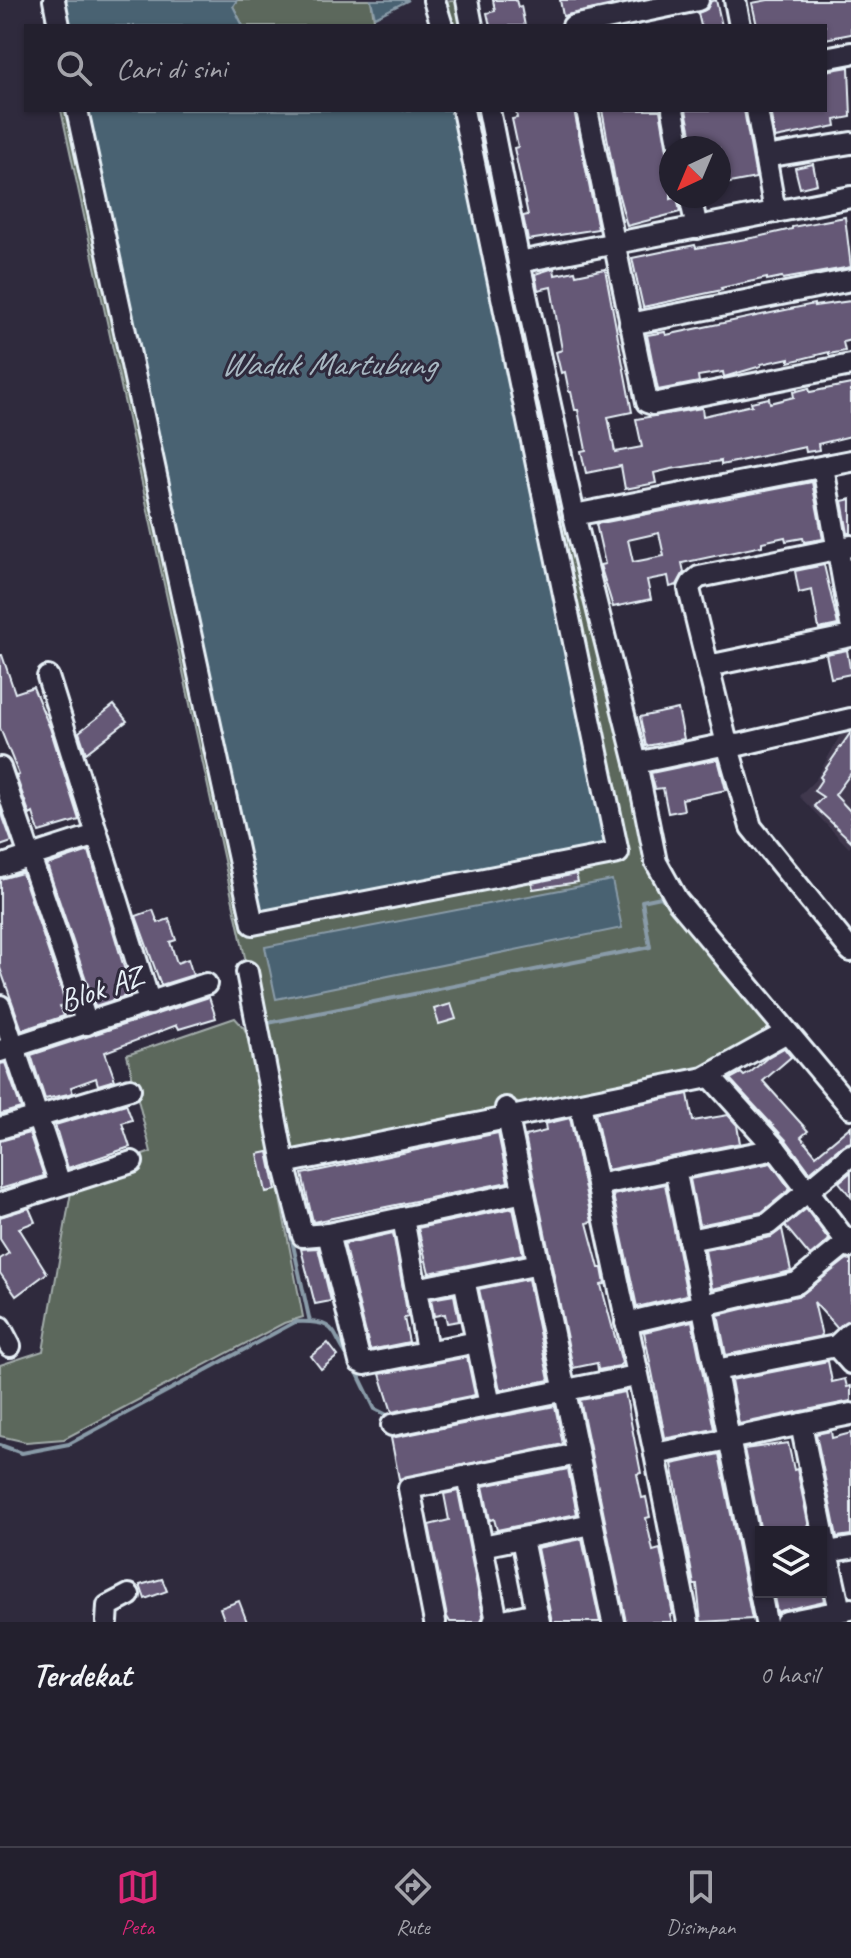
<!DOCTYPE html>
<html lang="id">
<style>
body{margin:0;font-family:Caveat,sans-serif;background:#2b2836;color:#f1f3f6}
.controls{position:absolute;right:24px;bottom:24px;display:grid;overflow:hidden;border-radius:0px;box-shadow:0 2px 6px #0004}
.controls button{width:72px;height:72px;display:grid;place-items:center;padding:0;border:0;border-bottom:2px solid #403e4a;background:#23202e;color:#f1f3f6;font:40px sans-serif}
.compass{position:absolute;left:659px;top:136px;width:72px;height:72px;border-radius:50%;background:#23202e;box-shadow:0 2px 6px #0004;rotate:224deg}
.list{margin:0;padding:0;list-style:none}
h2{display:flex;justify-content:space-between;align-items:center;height:104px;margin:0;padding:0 32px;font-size:34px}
h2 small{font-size:26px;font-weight:400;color:#a3a3aa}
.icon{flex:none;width:44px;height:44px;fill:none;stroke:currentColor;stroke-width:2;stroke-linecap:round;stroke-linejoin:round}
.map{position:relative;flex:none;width:851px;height:1622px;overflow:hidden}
.search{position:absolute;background:#23202e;box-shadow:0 2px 6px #0004;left:24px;right:24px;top:24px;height:88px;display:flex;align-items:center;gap:20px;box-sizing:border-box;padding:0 28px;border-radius:0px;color:#a3a3aa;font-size:30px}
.sheet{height:224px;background:#23202e}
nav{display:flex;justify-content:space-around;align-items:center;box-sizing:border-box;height:112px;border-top:2px solid #403e4a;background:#23202e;font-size:22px;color:#a3a3aa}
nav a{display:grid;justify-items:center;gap:4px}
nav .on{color:#db2777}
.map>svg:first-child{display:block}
</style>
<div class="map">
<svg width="851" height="1622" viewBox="0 0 851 1622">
<rect width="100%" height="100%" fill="#2f2a3d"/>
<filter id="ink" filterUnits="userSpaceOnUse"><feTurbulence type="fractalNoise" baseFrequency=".0125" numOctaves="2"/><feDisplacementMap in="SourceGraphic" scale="16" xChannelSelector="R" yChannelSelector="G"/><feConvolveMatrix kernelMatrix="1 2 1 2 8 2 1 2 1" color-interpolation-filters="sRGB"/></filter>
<g filter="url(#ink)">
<!-- built -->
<path fill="#3f384e" d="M 851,727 L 851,846 L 849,848 L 799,796 L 816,779 L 844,728 Z"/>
<!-- green -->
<g fill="#5c675c" stroke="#a2acaa" stroke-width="2">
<path d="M 237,0 L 371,0 L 375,26 L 243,26 L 233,6 Z"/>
<path d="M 463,0 L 469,26 L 439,26 L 442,2 Z"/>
<path d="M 61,110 L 84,110 L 258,915 L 607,845 L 460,110 L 487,110 L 659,886 L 785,1038 L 716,1080 L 289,1160 Z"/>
<path d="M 235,1018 L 244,1028 L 249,1038 L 303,1317 L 284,1323 L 64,1439 L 26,1442 L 0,1436 L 0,1365 L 43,1351 L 73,1181 L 151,1152 L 127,1055 Z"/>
</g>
<!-- water -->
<g fill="#496272" stroke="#899ba8" stroke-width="2">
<path d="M 63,0 L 237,0 L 233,6 L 243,26 L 70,26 Z"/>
<path d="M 371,0 L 409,0 L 375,17 Z"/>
<path d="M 89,110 L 459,110 L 607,845 L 258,915 L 107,206 Z"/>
<path d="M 612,880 L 622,928 L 276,999 L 265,947 Z"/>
</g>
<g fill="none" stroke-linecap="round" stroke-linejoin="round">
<!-- stream -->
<g stroke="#899ba8" stroke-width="4">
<path d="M 263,1024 L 650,947 L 642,901 L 661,897 L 705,949"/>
<path d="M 282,1195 L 310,1322"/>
<path d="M 356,1370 L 375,1409 L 387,1415"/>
<path d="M 0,1445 L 22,1453 L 69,1444 L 295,1322 C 342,1320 329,1334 352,1362"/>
</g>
</g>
<!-- building -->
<g fill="#655976" stroke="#e8f1f8" stroke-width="2" fill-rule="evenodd">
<path d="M 493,0 L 516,0 L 518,7 L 521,6 L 525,26 L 490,26 L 487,13 L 495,11 Z"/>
<path d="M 560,0 L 611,0 L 612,5 L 563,16 Z"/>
<path d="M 716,0 L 722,26 L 701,26 L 698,13 L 707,9 L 711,1 Z"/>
<path d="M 768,0 L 851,0 L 851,34 L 825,39 L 825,26 L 757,26 L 752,3 Z"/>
<path d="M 849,67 L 851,117 L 835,120 L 836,126 L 775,138 L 770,110 L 825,110 L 825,71 Z"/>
<path d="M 516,110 L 535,110 L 536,114 L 574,110 L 598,229 L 528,240 L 523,216 L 528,215 L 514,148 L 518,147 L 512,119 L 517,118 Z"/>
<path d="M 602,110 L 660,110 L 667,150 L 671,157 L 671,199 L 677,197 L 680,212 L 627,226 L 616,185 Z"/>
<path d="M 686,110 L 744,110 L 756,178 L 719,185 L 719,148 L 694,148 Z"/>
<path d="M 813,164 L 817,184 L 800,188 L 795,168 Z"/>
<path d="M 845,217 L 851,267 L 783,279 L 782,277 L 767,280 L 767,278 L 721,288 L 722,290 L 643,307 L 632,258 L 695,245 L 696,248 L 757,237 L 792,229 L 792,227 Z"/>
<path d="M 554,268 L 555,275 L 575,271 L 576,275 L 605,269 L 632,412 L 608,417 L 615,452 L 642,447 L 636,419 L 702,408 L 703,416 L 752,405 L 751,402 L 769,398 L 770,403 L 794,397 L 793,392 L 809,388 L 810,392 L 851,384 L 851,436 L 818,444 L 819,450 L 806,452 L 805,447 L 721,465 L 721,461 L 671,469 L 654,473 L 656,483 L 625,489 L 621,466 L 586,473 L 581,451 L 586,450 L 578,410 L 575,410 L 571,392 L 569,392 L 565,372 L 561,373 L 556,352 L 562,350 L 551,287 L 538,290 L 535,274 Z"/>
<path d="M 851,301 L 851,340 L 843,342 L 845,351 L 829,354 L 829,352 L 789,362 L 789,358 L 761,364 L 761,366 L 724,377 L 723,372 L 698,376 L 699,382 L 658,390 L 647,335 L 665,332 L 666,335 L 814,304 L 814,306 Z"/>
<path d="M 812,482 L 823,539 L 804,542 L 803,538 L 786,541 L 785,537 L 762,542 L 762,546 L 682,563 L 684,572 L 677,585 L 670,587 L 668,576 L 647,580 L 651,599 L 613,607 L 600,565 L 605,564 L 596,524 ZM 659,533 L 664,556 L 633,562 L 628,540 Z"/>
<path d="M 851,499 L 851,533 L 848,533 L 842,501 Z"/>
<path d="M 824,565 L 838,625 L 819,629 L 812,590 L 799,593 L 795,571 Z"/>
<path d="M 847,650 L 851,674 L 831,678 L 826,654 Z"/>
<path d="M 0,655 L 2,655 L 15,693 L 33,687 L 50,728 L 79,820 L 39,832 L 33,813 L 30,815 L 16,776 L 19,775 L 0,728 Z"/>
<path d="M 114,705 L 127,721 L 86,753 L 79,732 Z"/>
<path d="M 678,709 L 684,739 L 646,746 L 640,717 Z"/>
<path d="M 851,732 L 851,773 L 835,795 L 851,812 L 851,841 L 814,806 L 823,797 L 814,791 L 822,779 L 820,777 Z"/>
<path d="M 718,759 L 726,790 L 682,799 L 684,810 L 668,813 L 663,788 L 655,789 L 651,773 Z"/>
<path d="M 0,809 L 12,842 L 0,846 Z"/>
<path d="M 89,851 L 132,994 L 95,1006 L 47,865 Z"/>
<path d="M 22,873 L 66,1004 L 60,1006 L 64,1016 L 22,1030 L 0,968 L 0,879 Z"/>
<path d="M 576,874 L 578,882 L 533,889 L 532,883 Z"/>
<path d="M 153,910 L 158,923 L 169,919 L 176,940 L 170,942 L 177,963 L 188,959 L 193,975 L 161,985 L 136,916 Z"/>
<path d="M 209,997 L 216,1018 L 179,1029 L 177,1025 L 105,1052 L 115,1080 L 98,1085 L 96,1078 L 71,1087 L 73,1093 L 45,1099 L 31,1055 Z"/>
<path d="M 451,1004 L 456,1019 L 439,1024 L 434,1009 Z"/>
<path d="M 784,1048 L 791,1057 L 763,1081 L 808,1131 L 801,1137 L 816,1155 L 851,1126 L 851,1142 L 843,1145 L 810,1172 L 786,1140 L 730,1079 L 741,1073 L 744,1076 L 751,1072 L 768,1057 Z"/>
<path d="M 5,1063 L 21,1108 L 0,1114 L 0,1064 Z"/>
<path d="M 688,1094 L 693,1121 L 728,1115 L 737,1125 L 740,1143 L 607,1170 L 595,1113 Z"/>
<path d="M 126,1104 L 132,1120 L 122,1123 L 130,1147 L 68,1168 L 55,1125 Z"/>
<path d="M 570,1118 L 592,1222 L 587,1223 L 599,1268 L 602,1268 L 605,1284 L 601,1285 L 622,1363 L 619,1366 L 598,1370 L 597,1363 L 573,1368 L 525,1136 L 546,1131 L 545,1124 Z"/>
<path d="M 29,1133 L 44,1176 L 0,1189 L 0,1141 Z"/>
<path d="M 498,1133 L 508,1182 L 313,1222 L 302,1174 Z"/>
<path d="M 268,1152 L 276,1190 L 266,1192 L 258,1154 Z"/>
<path d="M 771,1163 L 790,1189 L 762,1212 L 699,1225 L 690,1179 Z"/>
<path d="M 851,1172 L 851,1197 L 839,1182 Z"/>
<path d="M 665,1184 L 687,1295 L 637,1307 L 613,1195 Z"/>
<path d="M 29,1208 L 35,1222 L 19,1228 L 47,1273 L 16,1296 L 0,1273 L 0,1259 L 9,1253 L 0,1239 L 0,1217 Z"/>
<path d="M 513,1208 L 523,1254 L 429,1273 L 418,1228 Z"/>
<path d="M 806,1209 L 829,1240 L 810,1256 L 785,1226 Z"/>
<path d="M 782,1229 L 791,1271 L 712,1289 L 705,1250 L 771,1237 Z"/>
<path d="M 393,1233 L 408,1317 L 404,1318 L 409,1342 L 370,1350 L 344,1244 Z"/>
<path d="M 318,1248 L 331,1301 L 315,1304 L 301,1249 Z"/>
<path d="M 847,1259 L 851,1260 L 851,1319 L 837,1328 L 814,1302 L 822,1336 L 726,1355 L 718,1315 L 801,1295 Z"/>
<path d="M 528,1279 L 549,1380 L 500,1390 L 479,1289 Z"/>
<path d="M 454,1295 L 459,1321 L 447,1323 L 445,1314 L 434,1316 L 431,1299 Z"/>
<path d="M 692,1321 L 714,1429 L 668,1438 L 665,1437 L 644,1332 Z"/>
<path d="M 328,1343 L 338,1356 L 321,1369 L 311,1356 Z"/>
<path d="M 467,1357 L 475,1395 L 392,1412 L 380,1374 Z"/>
<path d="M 828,1361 L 832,1382 L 845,1379 L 847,1387 L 851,1386 L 851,1401 L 739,1424 L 731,1380 Z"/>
<path d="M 625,1392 L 641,1473 L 637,1474 L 642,1498 L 646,1497 L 650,1517 L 646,1518 L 653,1551 L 660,1549 L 673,1614 L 670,1615 L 672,1622 L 626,1622 L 580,1400 Z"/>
<path d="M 555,1406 L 563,1444 L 399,1479 L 391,1438 Z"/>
<path d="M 831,1431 L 832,1438 L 851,1433 L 851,1535 L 837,1537 L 816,1434 Z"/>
<path d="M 788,1443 L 794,1470 L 797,1469 L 810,1532 L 761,1532 L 744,1449 Z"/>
<path d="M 719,1454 L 752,1619 L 701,1622 L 697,1585 L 694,1585 L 672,1464 Z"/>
<path d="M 568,1469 L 577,1514 L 497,1530 L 494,1519 L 490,1520 L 483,1486 Z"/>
<path d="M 458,1491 L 483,1616 L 481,1622 L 450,1622 L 447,1617 L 429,1525 L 449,1520 L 444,1494 Z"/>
<path d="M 582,1539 L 600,1622 L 552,1622 L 537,1548 Z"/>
<path d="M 162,1579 L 167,1591 L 145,1599 L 140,1585 Z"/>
<path d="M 821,1585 L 824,1601 L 777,1612 L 773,1592 L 821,1592 Z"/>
<path d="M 239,1601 L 247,1622 L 225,1622 L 220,1608 Z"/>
</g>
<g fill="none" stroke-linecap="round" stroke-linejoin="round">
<defs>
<g id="minor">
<path d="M 54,0 L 59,26"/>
<path d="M 434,0 L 442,26"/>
<path d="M 467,0 L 472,26"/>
<path d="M 735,0 L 740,26"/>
<path d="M 573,26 L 698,0"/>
<path d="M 825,58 L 851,53"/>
<path d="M 77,110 L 253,924 L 618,853 L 463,110"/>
<path d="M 489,110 L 519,262 L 574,515 L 636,763 L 656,862 L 677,900 L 851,1108"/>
<path d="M 587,110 L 647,402 L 653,404 L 851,365"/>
<path d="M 673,110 L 680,148"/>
<path d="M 757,110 L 775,212"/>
<path d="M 765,157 L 851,143"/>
<path d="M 690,196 L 697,228"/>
<path d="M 519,262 L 851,197"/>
<path d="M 630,324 L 851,280"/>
<path d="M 823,467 L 851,624"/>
<path d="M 574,515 L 851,461"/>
<path d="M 851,546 L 699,577 L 692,583 L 689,589 L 727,744 L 751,827 L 851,951"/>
<path d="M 708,666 L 851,636"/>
<path d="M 48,677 L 150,1004"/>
<path d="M 636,763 L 727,744 L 739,745 L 851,719"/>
<path d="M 0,768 L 87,1024"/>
<path d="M 0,866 L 96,835"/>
<path d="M 247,972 L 284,1163 L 303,1236 L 328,1234 L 524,1192"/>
<path d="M 0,1006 L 60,1184"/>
<path d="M 0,1051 L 206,984"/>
<path d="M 710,1076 L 776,1149 L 851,1247"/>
<path d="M 580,1104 L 655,1454 L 688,1622"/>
<path d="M 506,1108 L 613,1622"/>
<path d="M 0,1128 L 130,1089"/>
<path d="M 284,1163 L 704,1078 L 787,1032"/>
<path d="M 597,1185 L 675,1169"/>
<path d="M 0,1204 L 132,1162"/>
<path d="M 403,1218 L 427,1350"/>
<path d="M 328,1234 L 360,1362 L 365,1364 L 477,1342"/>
<path d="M 689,1240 L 768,1224 L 851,1155"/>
<path d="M 464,1279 L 490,1405"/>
<path d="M 416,1289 L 539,1264"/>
<path d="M 626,1323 L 797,1283 L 851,1239"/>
<path d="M 0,1327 L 10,1346"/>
<path d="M 836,1346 L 851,1363"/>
<path d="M 716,1370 L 836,1346 L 851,1332"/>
<path d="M 801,1424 L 827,1552"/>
<path d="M 392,1425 L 636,1376"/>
<path d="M 655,1454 L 851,1414"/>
<path d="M 468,1476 L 497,1621"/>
<path d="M 522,1539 L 537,1613"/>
<path d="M 482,1546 L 592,1524"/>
<path d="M 840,1611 L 827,1552 L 851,1548"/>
<path d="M 107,1622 L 108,1606 L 129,1595"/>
<path d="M 435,1622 L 409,1488 L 578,1454"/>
<path d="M 494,1622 L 537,1613 L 539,1622"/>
<path d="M 766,1622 L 675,1169 L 776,1149"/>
<path d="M 786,1622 L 851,1609"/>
</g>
</defs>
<!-- minor casing -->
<use href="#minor" stroke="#e8f1f8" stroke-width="26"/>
<!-- minor -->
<use href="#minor" stroke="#2f2a3d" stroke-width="20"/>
</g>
</g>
<g text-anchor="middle" stroke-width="6" stroke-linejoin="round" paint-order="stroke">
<!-- street labels -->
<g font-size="32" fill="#e8f1f8" stroke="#2f2a3d">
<text transform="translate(101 988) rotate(-18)" y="11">Blok AZ</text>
</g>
<!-- water labels -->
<g font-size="34" font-style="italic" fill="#a8b8c2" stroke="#2f2a3d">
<text x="328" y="375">Waduk Martubung</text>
</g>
</g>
</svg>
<div class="controls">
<button><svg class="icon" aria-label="layers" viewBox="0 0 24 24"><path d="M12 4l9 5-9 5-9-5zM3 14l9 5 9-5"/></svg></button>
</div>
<svg class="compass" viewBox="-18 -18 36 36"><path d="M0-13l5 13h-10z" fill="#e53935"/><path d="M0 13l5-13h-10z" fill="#a3a3aa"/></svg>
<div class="search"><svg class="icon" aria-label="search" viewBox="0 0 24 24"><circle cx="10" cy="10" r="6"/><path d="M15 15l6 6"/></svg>Cari di sini</div>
</div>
<section class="sheet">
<h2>Terdekat<small>0 hasil</small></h2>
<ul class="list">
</ul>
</section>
<nav>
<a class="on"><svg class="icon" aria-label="map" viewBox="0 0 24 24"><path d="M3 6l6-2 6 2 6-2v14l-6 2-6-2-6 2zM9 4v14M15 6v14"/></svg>Peta</a>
<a><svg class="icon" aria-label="directions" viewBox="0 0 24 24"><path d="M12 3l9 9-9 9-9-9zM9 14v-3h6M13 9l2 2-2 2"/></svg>Rute</a>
<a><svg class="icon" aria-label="saved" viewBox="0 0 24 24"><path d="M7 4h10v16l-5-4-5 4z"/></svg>Disimpan</a>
</nav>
